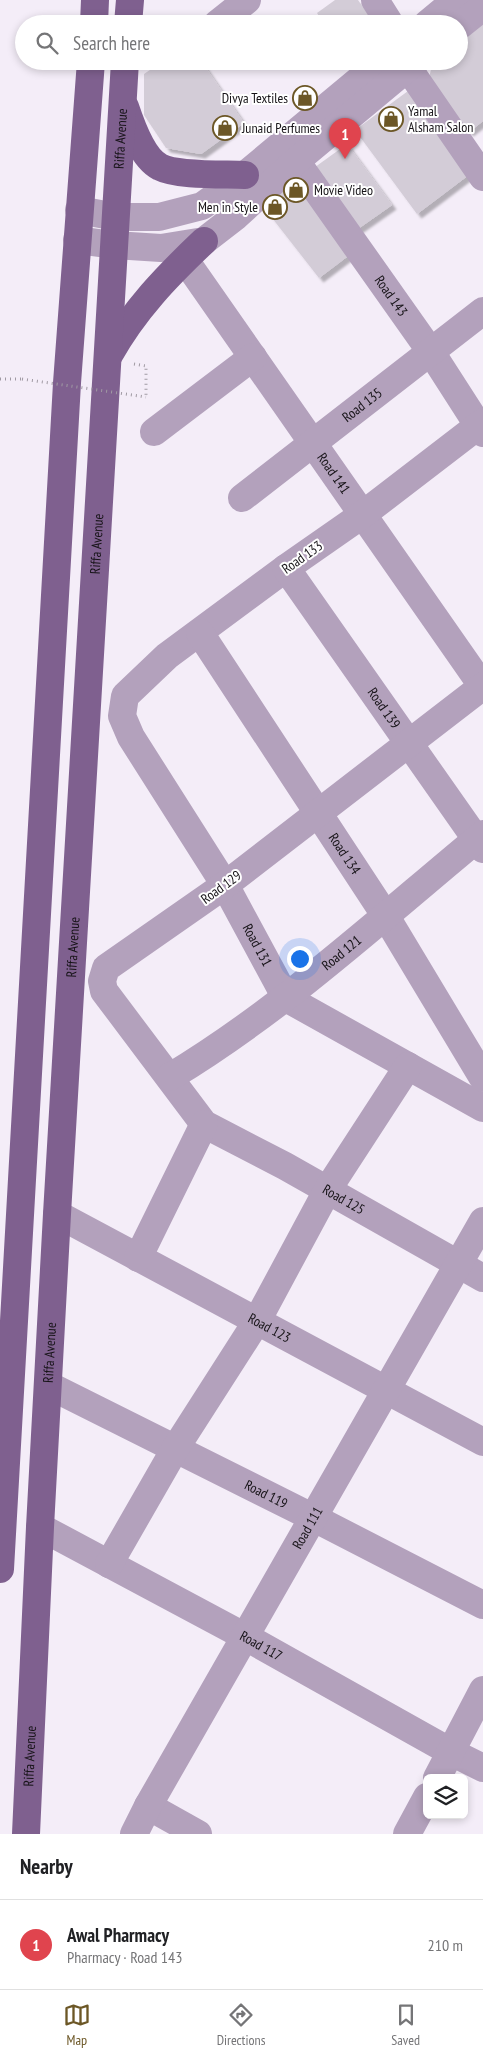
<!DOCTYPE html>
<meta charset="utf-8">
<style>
body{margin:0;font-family:"PT Sans Narrow",sans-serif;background:#f6f6f6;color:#202124}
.controls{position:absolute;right:15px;bottom:15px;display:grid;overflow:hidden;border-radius:8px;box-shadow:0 2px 8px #0003}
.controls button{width:45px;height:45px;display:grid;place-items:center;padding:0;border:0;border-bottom:1px solid #e0e0e0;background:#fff;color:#202124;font:25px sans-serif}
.you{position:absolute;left:299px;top:958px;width:18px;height:18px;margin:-12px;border:4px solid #fff;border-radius:50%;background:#1a73e8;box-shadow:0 0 0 8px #1a73e833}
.badge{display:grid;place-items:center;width:32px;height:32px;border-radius:50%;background:#6c5726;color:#fff;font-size:16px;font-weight:700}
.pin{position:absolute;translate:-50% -41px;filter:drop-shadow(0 1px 2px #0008)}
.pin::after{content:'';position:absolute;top:26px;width:18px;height:15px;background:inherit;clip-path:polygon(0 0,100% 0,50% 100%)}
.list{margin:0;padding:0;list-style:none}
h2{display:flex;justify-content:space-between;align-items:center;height:65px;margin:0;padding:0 20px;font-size:21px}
h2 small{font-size:16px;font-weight:400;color:#757577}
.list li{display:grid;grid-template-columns:32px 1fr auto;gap:15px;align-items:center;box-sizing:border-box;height:90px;padding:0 20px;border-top:1px solid #e0e0e0}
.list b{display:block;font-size:19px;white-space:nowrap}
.list p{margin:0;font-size:16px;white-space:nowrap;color:#757577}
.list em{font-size:16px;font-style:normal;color:#757577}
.icon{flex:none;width:28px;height:28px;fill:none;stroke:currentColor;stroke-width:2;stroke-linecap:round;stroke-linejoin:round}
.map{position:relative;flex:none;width:483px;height:1834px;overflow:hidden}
.search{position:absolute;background:#fff;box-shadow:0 2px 8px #0003;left:15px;right:15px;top:15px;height:55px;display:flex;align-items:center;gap:12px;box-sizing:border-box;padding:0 18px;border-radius:28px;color:#757577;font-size:19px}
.sheet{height:155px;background:#fff}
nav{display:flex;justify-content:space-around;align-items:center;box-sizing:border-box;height:70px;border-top:1px solid #e0e0e0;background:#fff;font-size:14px;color:#757577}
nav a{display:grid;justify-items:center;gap:2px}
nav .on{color:#6c5726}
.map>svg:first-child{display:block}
</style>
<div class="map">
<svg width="483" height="1834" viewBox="0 0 483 1834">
<defs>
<filter id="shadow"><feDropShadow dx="4.5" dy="4.5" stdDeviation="1" flood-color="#0004"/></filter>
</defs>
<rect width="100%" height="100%" fill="#f4edf8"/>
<!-- building -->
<g fill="#d3ccd7" filter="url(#shadow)">
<path d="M 335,0 L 358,0 L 372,20 L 367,24 L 324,24 L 317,13 Z"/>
<path d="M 483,23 L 483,121 L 469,132 L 429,78 L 433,61 L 459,61 L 459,41 Z"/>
<path d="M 163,61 L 201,61 L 244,123 L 201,154 L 166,148 L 144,115 L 144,74 Z"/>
<path d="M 408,91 L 470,174 L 417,214 L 355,130 Z"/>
<path d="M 347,144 L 392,205 L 355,231 L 311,170 Z"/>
<path d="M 295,179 L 352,253 L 319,278 L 262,205 Z"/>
</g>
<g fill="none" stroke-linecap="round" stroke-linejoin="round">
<!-- path -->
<g stroke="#a09aa3" stroke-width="3" stroke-dasharray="1 4" stroke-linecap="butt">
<path d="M 134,364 L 146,366 L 146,397"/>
<path d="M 0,379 L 22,379"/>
</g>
<!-- minor -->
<g stroke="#b3a1bc" stroke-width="28">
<path d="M 375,0 L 390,24"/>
<path d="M 217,24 L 247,0"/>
<path d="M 427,24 L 456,0"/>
<path d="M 459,26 L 483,7"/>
<path d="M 408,68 L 483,177"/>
<path id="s1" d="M 296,161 L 431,352 L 483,433"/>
<path d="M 79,210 L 116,217 L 159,217 L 202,206 L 245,175 L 382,61"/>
<path d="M 77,240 L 114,245 L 161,248 L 204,241 L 235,217 L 296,161 L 416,61"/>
<path id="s2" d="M 185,260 L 483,687"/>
<path id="s3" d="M 483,422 L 362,515 L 286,568 L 167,656 L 125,696 L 122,716 L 131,737 L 225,885 L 286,998 L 483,1108"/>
<path d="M 154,432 L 253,357"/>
<path id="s4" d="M 242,498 L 483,311"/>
<path id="s5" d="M 286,568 L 483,849"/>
<path id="s6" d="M 200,633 L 385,915 L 483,1078"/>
<path id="s7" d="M 483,686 L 225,885 L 106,968 L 102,981 L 104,991 L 204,1124 L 285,1166 L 483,1278"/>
<path id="s8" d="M 170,1077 C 283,1009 381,918 483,834"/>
<path id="s9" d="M 57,1214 L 483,1442"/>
<path d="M 138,1258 L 204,1124"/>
<path id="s10" d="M 48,1385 L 312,1517 L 483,1605"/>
<path id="s11" d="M 40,1527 L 244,1636 L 451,1752 L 483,1768"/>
<path d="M 109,1564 L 175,1449 L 257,1321 L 328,1189 L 408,1066"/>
<path d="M 437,1778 L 483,1690"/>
<path d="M 148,1806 L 198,1834"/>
<path id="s12" d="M 134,1834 L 148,1806 L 483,1221"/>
<path d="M 407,1834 L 427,1797"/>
</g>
<!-- major -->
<g stroke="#7f608f" stroke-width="28">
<path d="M 94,24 L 95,0"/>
<path d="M 128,24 L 130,0"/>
<path d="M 125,107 C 131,125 142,158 160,167 C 177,176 224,174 245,175"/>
<path d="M 109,355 C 134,310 167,276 204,241"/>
<path d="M 0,1569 L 67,383 L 91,61"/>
<path id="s13" d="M 26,1834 L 40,1527 L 57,1214 L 125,61"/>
</g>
<!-- path-bridge -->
<path stroke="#a09aa3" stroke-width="3" stroke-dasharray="1 4" stroke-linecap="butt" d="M 22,379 L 146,397"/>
</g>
<!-- icons -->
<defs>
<symbol id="shop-ring" viewBox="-11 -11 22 22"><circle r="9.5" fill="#fff" stroke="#6c5726" stroke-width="1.5"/><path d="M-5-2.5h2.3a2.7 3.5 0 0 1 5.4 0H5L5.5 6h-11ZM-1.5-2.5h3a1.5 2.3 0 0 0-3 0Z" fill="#6c5726"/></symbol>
</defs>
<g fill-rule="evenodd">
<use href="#shop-ring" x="291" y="84" width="28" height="28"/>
<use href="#shop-ring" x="377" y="105" width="28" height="28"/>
<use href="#shop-ring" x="211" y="114" width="28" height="28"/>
<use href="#shop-ring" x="282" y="176" width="28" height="28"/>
<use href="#shop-ring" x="261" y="193" width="28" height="28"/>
</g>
<g text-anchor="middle" stroke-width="4" stroke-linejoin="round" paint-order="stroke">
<!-- poi labels -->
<g font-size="14" fill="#161317" stroke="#fff" text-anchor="start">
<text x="288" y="103" text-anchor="end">Divya Textiles</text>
<text x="408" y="116">Yamal<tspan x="408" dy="16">Alsham Salon</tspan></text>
<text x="242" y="133">Junaid Perfumes</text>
<text x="314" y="195">Movie Video</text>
<text x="258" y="212" text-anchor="end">Men in Style</text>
</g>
<!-- street labels -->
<g font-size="14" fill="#161317" stroke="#fff">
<text dy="5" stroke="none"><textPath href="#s13" startOffset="1698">Riffa Avenue</textPath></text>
<text dy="5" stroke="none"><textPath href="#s1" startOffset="165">Road 143</textPath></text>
<text dy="5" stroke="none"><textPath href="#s4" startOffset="152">Road 135</textPath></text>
<text dy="5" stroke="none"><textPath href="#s2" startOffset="260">Road 141</textPath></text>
<text dy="5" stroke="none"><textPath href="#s13" startOffset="1292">Riffa Avenue</textPath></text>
<text transform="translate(302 557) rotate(-35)" y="5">Road 133</text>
<text dy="5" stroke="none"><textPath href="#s5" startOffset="171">Road 139</textPath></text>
<text dy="5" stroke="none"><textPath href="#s6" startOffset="264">Road 134</textPath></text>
<text transform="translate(221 887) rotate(-36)" y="5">Road 129</text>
<text dy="5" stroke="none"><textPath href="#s3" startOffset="738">Road 131</textPath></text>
<text dy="5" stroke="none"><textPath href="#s13" startOffset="888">Riffa Avenue</textPath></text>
<text dy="5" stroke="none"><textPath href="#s8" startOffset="212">Road 121</textPath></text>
<text dy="5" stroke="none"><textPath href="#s7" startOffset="820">Road 125</textPath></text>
<text dy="5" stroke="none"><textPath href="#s9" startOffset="241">Road 123</textPath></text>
<text dy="5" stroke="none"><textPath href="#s13" startOffset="482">Riffa Avenue</textPath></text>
<text dy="5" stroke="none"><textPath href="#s10" startOffset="244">Road 119</textPath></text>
<text dy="5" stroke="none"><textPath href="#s12" startOffset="352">Road 111</textPath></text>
<text dy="5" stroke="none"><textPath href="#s11" startOffset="251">Road 117</textPath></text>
<text dy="5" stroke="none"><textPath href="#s13" startOffset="78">Riffa Avenue</textPath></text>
</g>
</g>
</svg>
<div class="controls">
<button><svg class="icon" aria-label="layers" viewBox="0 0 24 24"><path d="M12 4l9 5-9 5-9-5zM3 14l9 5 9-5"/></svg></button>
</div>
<div class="you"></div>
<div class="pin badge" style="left:345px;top:159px;background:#e0444e">1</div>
<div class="search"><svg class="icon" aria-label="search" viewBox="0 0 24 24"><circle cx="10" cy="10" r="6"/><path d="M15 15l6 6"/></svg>Search here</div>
</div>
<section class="sheet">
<h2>Nearby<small></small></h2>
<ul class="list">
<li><span class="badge" style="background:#e0444e">1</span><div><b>Awal Pharmacy</b><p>Pharmacy · Road 143</p></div><em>210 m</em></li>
</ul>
</section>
<nav>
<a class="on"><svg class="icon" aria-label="map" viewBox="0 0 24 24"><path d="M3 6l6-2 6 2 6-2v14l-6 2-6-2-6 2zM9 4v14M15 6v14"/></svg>Map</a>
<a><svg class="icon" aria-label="directions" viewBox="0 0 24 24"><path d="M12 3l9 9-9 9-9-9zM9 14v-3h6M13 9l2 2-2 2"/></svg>Directions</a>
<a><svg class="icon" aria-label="saved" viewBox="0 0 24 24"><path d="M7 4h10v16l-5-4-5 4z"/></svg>Saved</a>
</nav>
